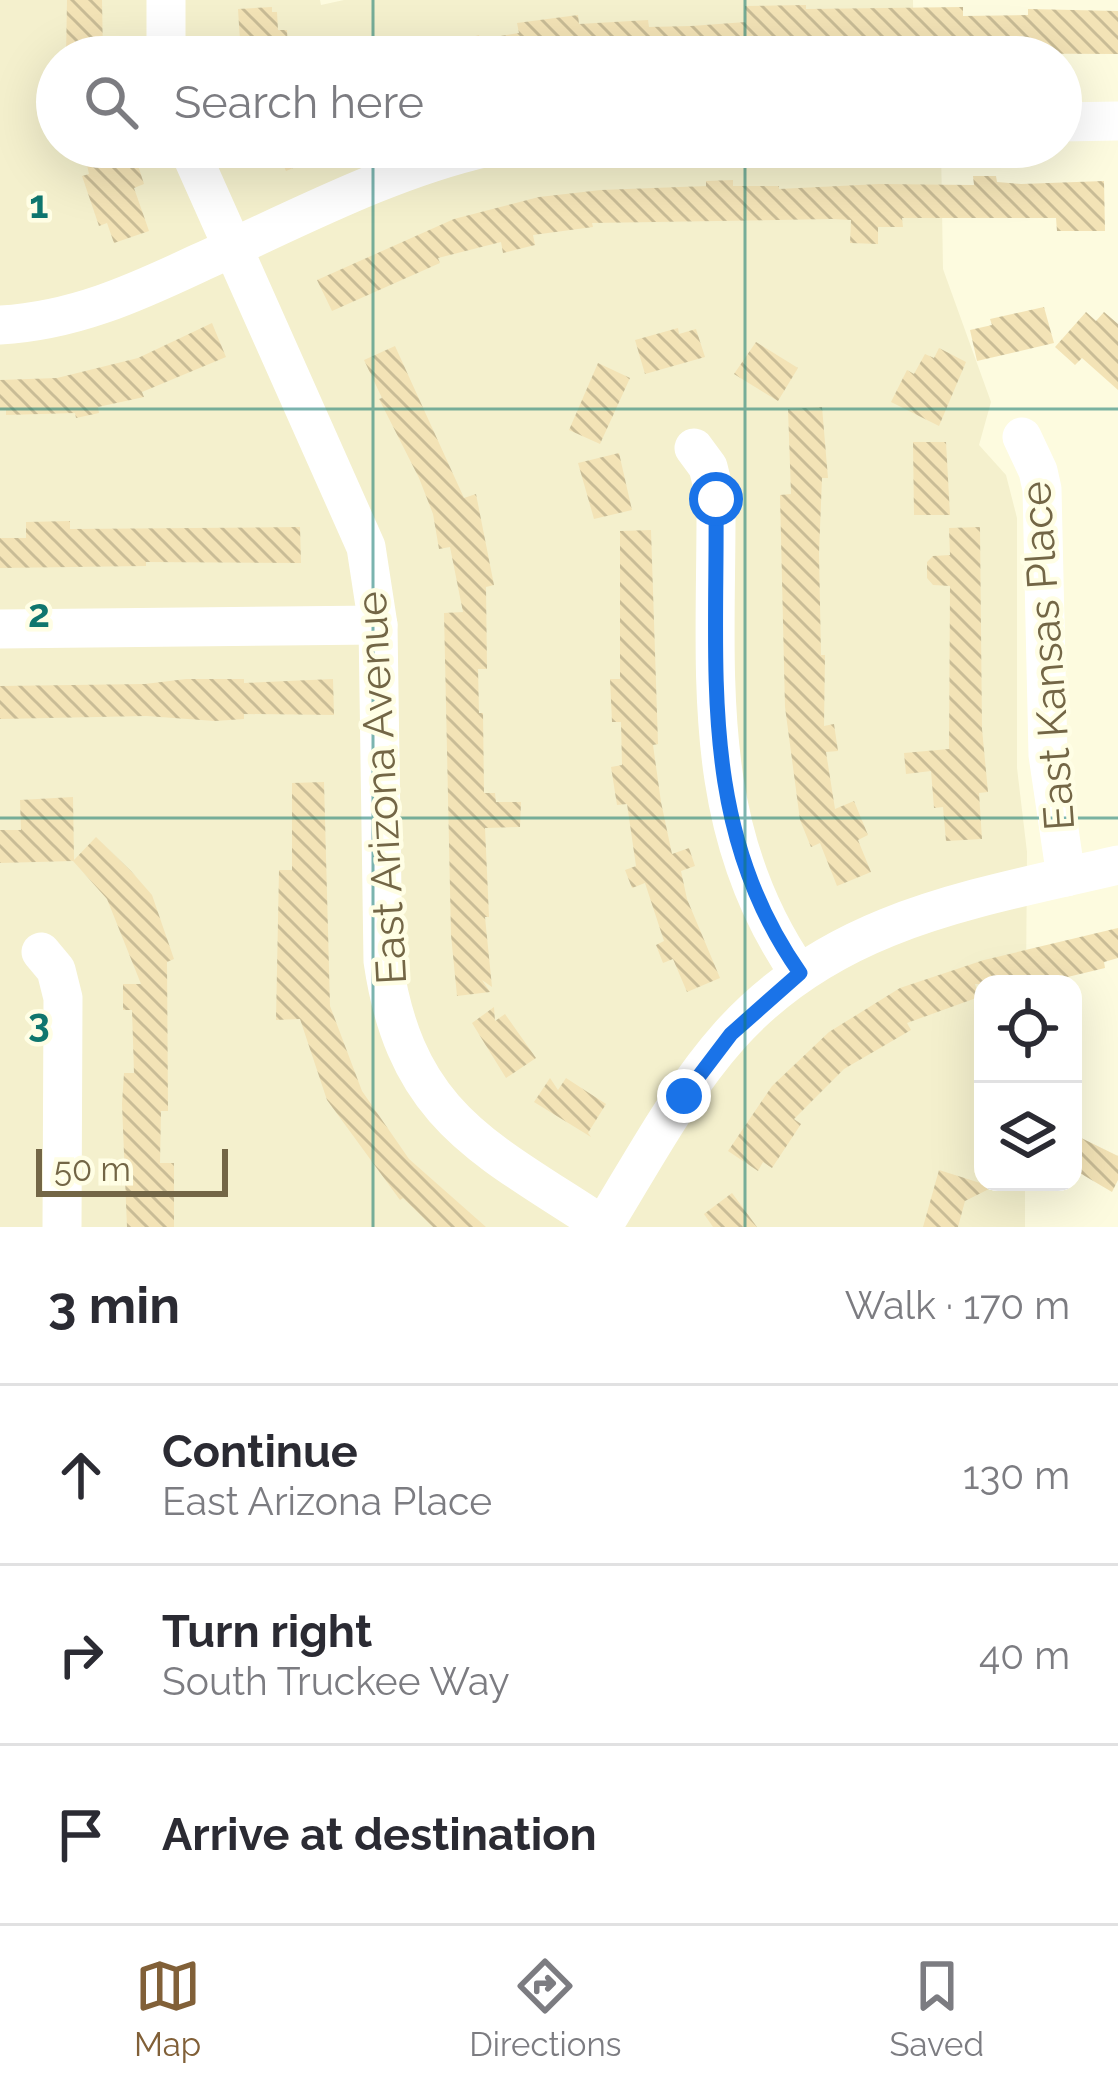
<!DOCTYPE html>
<meta charset="utf-8">
<style>
body{margin:0;font-family:Raleway,sans-serif;background:#f7f7f7;color:#2b2b33}
.controls{position:absolute;right:36px;bottom:36px;display:grid;overflow:hidden;border-radius:24px;box-shadow:0 12px 48px #0002}
.controls button{width:108px;height:108px;display:grid;place-items:center;padding:0;border:0;border-bottom:3px solid #e1e1e2;background:#fff;color:#2b2b33;font:60px sans-serif}
.scale{position:absolute;left:36px;bottom:30px;width:192px;box-sizing:border-box;padding-left:12px;border:6px solid #736646;border-top:0;font-size:33px;line-height:42px;white-space:nowrap;color:#736646;-webkit-text-stroke:9px #fffee5;paint-order:stroke}
.stop{position:absolute;width:36px;height:36px;margin:-27px;border:9px solid #1a73e8;border-radius:50%;background:#fff}
.stop.end{background:#1a73e8;border-color:#fff;box-shadow:0 3px 12px #0008}
.list{margin:0;padding:0;list-style:none}
h2{display:flex;justify-content:space-between;align-items:center;height:156px;margin:0;padding:0 48px;font-size:51px}
h2 small{font-size:39px;font-weight:400;color:#7c7c81}
.list li{display:grid;grid-template-columns:78px 1fr auto;gap:36px;align-items:center;box-sizing:border-box;height:180px;padding:0 48px;border-top:3px solid #e1e1e2}
.list b{display:block;font-size:45px;white-space:nowrap}
.list p{margin:0;font-size:39px;white-space:nowrap;color:#7c7c81}
.list em{font-size:39px;font-style:normal;color:#7c7c81}
.icon{flex:none;width:66px;height:66px;fill:none;stroke:currentColor;stroke-width:2;stroke-linecap:round;stroke-linejoin:round}
.map{position:relative;flex:none;width:1118px;height:1227px;overflow:hidden}
.search{position:absolute;background:#fff;box-shadow:0 12px 48px #0002;left:36px;right:36px;top:36px;height:132px;display:flex;align-items:center;gap:30px;box-sizing:border-box;padding:0 42px;border-radius:66px;color:#7c7c81;font-size:45px}
.sheet{height:696px;background:#fff}
nav{display:flex;justify-content:space-around;align-items:center;box-sizing:border-box;height:168px;border-top:3px solid #e1e1e2;background:#fff;font-size:33px;color:#7c7c81}
nav a{display:grid;justify-items:center;gap:6px}
nav .on{color:#816038}
.map>svg:first-child{display:block}
</style>
<div class="map">
<svg width="1118" height="1227" viewBox="0 0 1118 1227">
<defs>
<pattern id="building-back-hatch" width="6" height="6" patternUnits="userSpaceOnUse" patternTransform="scale(3)"><rect width="6" height="6" fill="#f3e3b6"/><path d="M-1 5l2 2M0 0l6 6M5-1l2 2" fill="none" stroke="#c9bc96"/></pattern>
</defs>
<rect width="100%" height="100%" fill="#fdfbdf"/>
<!-- residential -->
<path fill="#f4f0cd" d="M 0,0 L 320,0 L 321,5 L 344,0 L 913,0 L 914,57 L 57,57 L 57,147 L 941,147 L 943,269 L 991,402 L 979,445 L 1006,475 L 1017,518 L 1017,768 L 1027,852 L 1026,984 L 983,984 L 983,1182 L 1025,1182 L 1025,1227 L 0,1227 Z"/>
<!-- building -->
<g fill="url(#building-back-hatch)">
<path d="M 67,0 L 102,0 L 103,57 L 66,57 Z"/>
<path d="M 806,5 L 806,9 L 963,7 L 963,16 L 1028,15 L 1028,9 L 1118,11 L 1118,54 L 921,53 L 921,44 L 861,45 L 861,55 L 811,57 L 422,57 L 421,51 L 479,35 L 480,39 L 519,33 L 517,23 L 578,15 L 579,24 L 648,20 L 649,27 L 691,26 L 746,22 L 745,6 Z"/>
<path d="M 272,7 L 272,12 L 277,12 L 278,30 L 287,30 L 288,49 L 276,50 L 277,57 L 241,57 L 238,9 Z"/>
<path d="M 83,147 L 132,147 L 144,184 L 134,188 L 149,231 L 114,243 L 107,223 L 99,226 L 82,176 L 89,174 Z"/>
<path d="M 275,147 L 343,147 L 286,171 Z"/>
<path d="M 973,176 L 996,176 L 997,182 L 1021,184 L 1104,181 L 1105,231 L 1057,231 L 1056,218 L 902,218 L 903,227 L 878,227 L 878,244 L 850,243 L 851,220 L 832,219 L 592,223 L 593,227 L 533,235 L 535,245 L 503,253 L 501,242 L 438,258 L 440,263 L 332,311 L 317,280 L 454,219 L 539,197 L 601,190 L 706,186 L 706,181 L 733,180 L 733,186 L 779,186 L 779,189 L 879,184 L 974,185 Z"/>
<path d="M 1044,307 L 1054,343 L 977,361 L 970,330 L 992,325 L 990,319 Z"/>
<path d="M 1086,312 L 1096,321 L 1104,312 L 1118,324 L 1118,390 L 1082,358 L 1075,365 L 1055,347 Z"/>
<path d="M 212,323 L 226,357 L 142,392 L 144,397 L 98,407 L 99,413 L 76,418 L 75,413 L 6,415 L 6,410 L 0,410 L 0,380 L 57,378 L 138,358 Z"/>
<path d="M 678,328 L 679,334 L 696,329 L 705,357 L 645,374 L 635,340 Z"/>
<path d="M 756,342 L 798,368 L 778,401 L 734,374 Z"/>
<path d="M 395,346 L 464,498 L 476,494 L 494,585 L 486,587 L 487,669 L 478,669 L 479,713 L 483,713 L 484,793 L 495,793 L 496,802 L 521,802 L 520,827 L 485,828 L 489,917 L 485,917 L 492,987 L 482,980 L 490,992 L 457,996 L 451,935 L 444,613 L 463,612 L 450,547 L 439,549 L 433,514 L 419,478 L 379,399 L 382,398 L 364,360 Z"/>
<path d="M 939,348 L 966,362 L 939,426 L 891,402 L 907,370 L 914,374 L 925,354 L 934,358 Z"/>
<path d="M 598,363 L 630,378 L 600,444 L 569,430 Z"/>
<path d="M 822,407 L 828,478 L 822,478 L 819,553 L 821,655 L 825,655 L 824,726 L 834,724 L 838,751 L 826,752 L 835,809 L 854,801 L 868,835 L 858,840 L 871,872 L 837,886 L 820,843 L 811,847 L 800,820 L 785,707 L 780,495 L 791,494 L 788,409 Z"/>
<path d="M 913,442 L 946,442 L 950,515 L 914,515 Z"/>
<path d="M 619,453 L 632,510 L 594,519 L 578,463 Z"/>
<path d="M 70,521 L 70,529 L 300,527 L 301,563 L 146,562 L 146,566 L 0,568 L 0,538 L 26,538 L 26,522 Z"/>
<path d="M 980,527 L 982,729 L 988,792 L 979,793 L 982,839 L 946,841 L 943,807 L 934,808 L 931,771 L 906,774 L 904,753 L 949,749 L 950,586 L 933,585 L 927,578 L 927,562 L 933,556 L 950,555 L 949,528 Z"/>
<path d="M 651,530 L 658,744 L 653,745 L 661,802 L 672,854 L 689,848 L 695,866 L 681,871 L 687,899 L 720,978 L 687,992 L 673,959 L 663,963 L 656,945 L 664,941 L 645,883 L 632,888 L 625,870 L 636,866 L 627,804 L 617,805 L 611,767 L 622,765 L 621,722 L 612,722 L 610,679 L 620,679 L 620,531 Z"/>
<path d="M 186,679 L 244,679 L 244,683 L 333,679 L 334,715 L 244,714 L 244,719 L 215,721 L 146,716 L 0,719 L 0,686 L 145,684 Z"/>
<path d="M 324,782 L 330,1006 L 362,1091 L 409,1159 L 486,1227 L 433,1227 L 403,1198 L 400,1200 L 327,1100 L 300,1019 L 276,1020 L 279,870 L 292,870 L 292,783 Z"/>
<path d="M 73,797 L 74,860 L 96,837 L 131,871 L 152,895 L 174,959 L 167,962 L 168,1111 L 161,1111 L 160,1163 L 174,1163 L 174,1227 L 127,1227 L 122,1104 L 124,1073 L 134,1073 L 132,1010 L 123,1010 L 123,984 L 141,984 L 107,899 L 73,861 L 0,863 L 0,830 L 21,830 L 20,800 Z"/>
<path d="M 1118,928 L 1118,958 L 1104,962 L 1105,968 L 1051,981 L 1051,984 L 975,984 L 979,997 L 907,1023 L 911,1030 L 844,1069 L 794,1119 L 801,1124 L 772,1168 L 763,1162 L 758,1171 L 728,1151 L 772,1086 L 829,1032 L 900,988 L 984,960 Z"/>
<path d="M 494,1007 L 495,1021 L 505,1014 L 536,1058 L 506,1078 L 472,1023 Z"/>
<path d="M 550,1078 L 558,1090 L 566,1078 L 606,1104 L 588,1133 L 591,1137 L 534,1102 Z"/>
<path d="M 1073,1134 L 1118,1156 L 1118,1180 L 1112,1192 L 1073,1169 Z"/>
<path d="M 939,1170 L 993,1187 L 965,1201 L 958,1227 L 923,1227 Z"/>
<path d="M 732,1193 L 757,1227 L 713,1227 L 704,1214 Z"/>
</g>
<g fill="none" stroke-linecap="round" stroke-linejoin="round">
<!-- minor -->
<g stroke="#fff" stroke-width="39">
<path d="M 166,0 L 166,57"/>
<path d="M 1061,122 L 1118,121"/>
<path d="M 188,147 L 366,547 L 378,625 L 383,961 C 406,1118 486,1148 605,1227"/>
<path d="M 0,325 C 73,321 133,294 199,263 C 293,221 387,170 488,147"/>
<path d="M 1022,437 L 1038,471 L 1042,489 L 1048,755 L 1066,877"/>
<path d="M 694,448 L 708,467 L 716,499 C 717,668 697,826 799,973"/>
<path d="M 0,629 L 378,625"/>
<path d="M 41,952 L 56,970 L 63,998 L 62,1227"/>
<path d="M 603,1226 C 643,1161 680,1091 730,1035 C 834,919 974,899 1118,865"/>
</g>
</g>
<g fill="none" stroke-linecap="round" stroke-linejoin="round">
<!-- route -->
<path stroke="#1a73e8" stroke-width="15" d="M 684,1096 L 731,1034 L 800,973 C 697,827 718,668 716,499"/>
</g>
<!-- grid -->
<path fill="none" stroke="#0f766e" stroke-width="3" stroke-opacity="0.55" d="M 373,0 L 373,57M 745,0 L 745,57M 373,147 L 373,1227M 745,147 L 745,1227M 0,409 L 1118,409M 0,818 L 1118,818"/>
<g text-anchor="middle" stroke-width="9" stroke-linejoin="round" paint-order="stroke">
<!-- street labels -->
<g font-size="42" fill="#736646" stroke="#fffee5">
<text transform="translate(1047 656) rotate(-94)" y="15">East Kansas Place</text>
<text transform="translate(381 788) rotate(-93)" y="15">East Arizona Avenue</text>
</g>
</g>
<g font-size="39" text-anchor="middle" font-weight="bold" fill="#0f766e" stroke="#fffee5" stroke-width="9" stroke-linejoin="round" paint-order="stroke">
<text x="39" y="218">1</text>
<text x="39" y="627">2</text>
<text x="39" y="1036">3</text>
</g>
</svg>
<div class="controls">
<button><svg class="icon" aria-label="locate" viewBox="0 0 24 24"><circle cx="12" cy="12" r="6"/><path d="M12 2v4M12 18v4M2 12h4M18 12h4"/></svg></button>
<button><svg class="icon" aria-label="layers" viewBox="0 0 24 24"><path d="M12 4l9 5-9 5-9-5zM3 14l9 5 9-5"/></svg></button>
</div>
<div class="scale">50 m</div>
<div class="stop" style="left:716px;top:499px"></div>
<div class="stop end" style="left:684px;top:1096px"></div>
<div class="search"><svg class="icon" aria-label="search" viewBox="0 0 24 24"><circle cx="10" cy="10" r="6"/><path d="M15 15l6 6"/></svg>Search here</div>
</div>
<section class="sheet">
<h2>3 min<small>Walk · 170 m</small></h2>
<ul class="list">
<li><svg class="icon" aria-label="ahead" viewBox="0 0 24 24"><path d="M12 20V5M6 11l6-6 6 6"/></svg><div><b>Continue</b><p>East Arizona Place</p></div><em>130 m</em></li>
<li><svg class="icon" aria-label="right" viewBox="0 0 24 24"><path d="M7 20v-9h11M14 6l5 5-5 5"/></svg><div><b>Turn right</b><p>South Truckee Way</p></div><em>40 m</em></li>
<li><svg class="icon" aria-label="arrive" viewBox="0 0 24 24"><path d="M6 21V4h12l-3 4 3 4H6"/></svg><div><b>Arrive at destination</b></div></li>
</ul>
</section>
<nav>
<a class="on"><svg class="icon" aria-label="map" viewBox="0 0 24 24"><path d="M3 6l6-2 6 2 6-2v14l-6 2-6-2-6 2zM9 4v14M15 6v14"/></svg>Map</a>
<a><svg class="icon" aria-label="directions" viewBox="0 0 24 24"><path d="M12 3l9 9-9 9-9-9zM9 14v-3h6M13 9l2 2-2 2"/></svg>Directions</a>
<a><svg class="icon" aria-label="saved" viewBox="0 0 24 24"><path d="M7 4h10v16l-5-4-5 4z"/></svg>Saved</a>
</nav>
